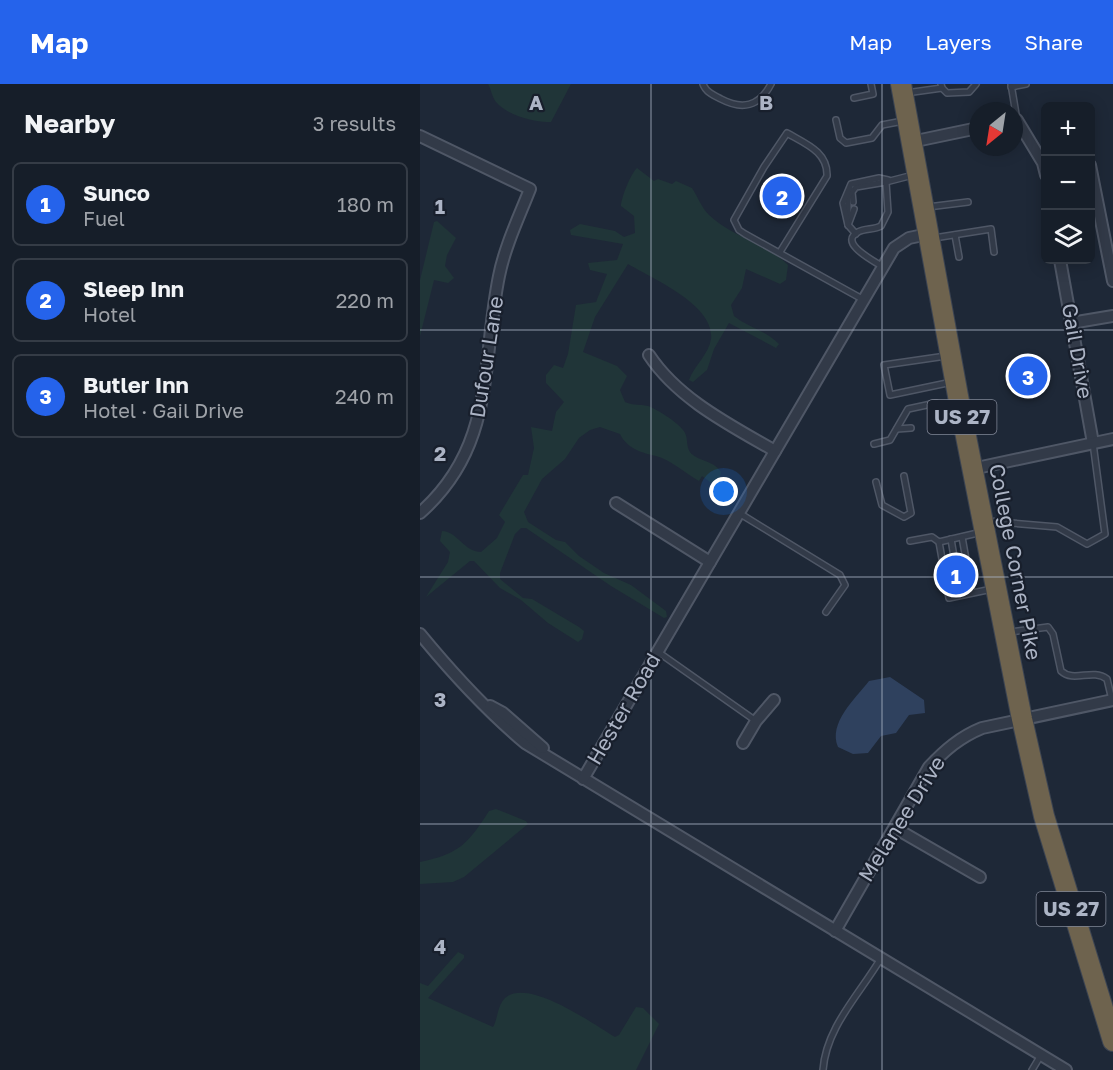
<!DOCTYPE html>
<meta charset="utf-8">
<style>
body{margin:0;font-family:"Golos Text",sans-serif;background:#1f2731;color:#f1f3f6}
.controls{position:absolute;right:18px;top:18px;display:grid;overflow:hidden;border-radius:9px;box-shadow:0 3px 15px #0003}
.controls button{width:54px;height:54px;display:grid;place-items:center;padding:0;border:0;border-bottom:2px solid #353c46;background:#161e29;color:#f1f3f6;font:30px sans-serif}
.compass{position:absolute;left:549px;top:18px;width:54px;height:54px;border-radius:50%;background:#161e29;box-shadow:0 3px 15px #0003;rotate:210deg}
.you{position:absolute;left:304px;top:408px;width:21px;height:21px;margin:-15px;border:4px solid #fff;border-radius:50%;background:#1a73e8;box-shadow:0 0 0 9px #1a73e833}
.badge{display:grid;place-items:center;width:39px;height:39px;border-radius:50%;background:#2563eb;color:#fff;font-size:20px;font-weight:700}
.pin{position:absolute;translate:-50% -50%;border:3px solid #fff;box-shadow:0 2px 6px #0006}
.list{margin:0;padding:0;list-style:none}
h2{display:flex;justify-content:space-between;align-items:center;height:78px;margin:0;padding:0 24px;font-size:26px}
h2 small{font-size:20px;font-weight:400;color:#9ea2a8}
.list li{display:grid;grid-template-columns:39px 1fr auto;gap:18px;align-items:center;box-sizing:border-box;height:84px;margin:0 12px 12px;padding:0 12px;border:2px solid #353c46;border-radius:9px}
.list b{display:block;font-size:22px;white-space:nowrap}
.list p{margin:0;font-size:20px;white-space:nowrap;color:#9ea2a8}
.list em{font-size:20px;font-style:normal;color:#9ea2a8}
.icon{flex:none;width:33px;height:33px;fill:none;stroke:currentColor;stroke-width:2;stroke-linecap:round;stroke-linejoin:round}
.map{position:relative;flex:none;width:693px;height:986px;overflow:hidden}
header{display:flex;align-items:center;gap:36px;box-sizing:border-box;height:84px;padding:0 30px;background:#2563eb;color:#fff}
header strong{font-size:28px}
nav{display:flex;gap:33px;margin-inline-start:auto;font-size:21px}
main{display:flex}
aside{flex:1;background:#161e29}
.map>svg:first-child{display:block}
</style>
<header>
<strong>Map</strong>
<nav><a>Map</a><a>Layers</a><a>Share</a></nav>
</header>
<main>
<aside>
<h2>Nearby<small>3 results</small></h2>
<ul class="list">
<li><span class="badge">1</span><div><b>Sunco</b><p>Fuel</p></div><em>180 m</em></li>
<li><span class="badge">2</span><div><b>Sleep Inn</b><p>Hotel</p></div><em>220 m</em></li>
<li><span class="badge">3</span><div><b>Butler Inn</b><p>Hotel · Gail Drive</p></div><em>240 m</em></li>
</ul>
</aside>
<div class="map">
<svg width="693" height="986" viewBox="0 0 693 986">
<rect width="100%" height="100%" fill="#1e2837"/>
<!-- green -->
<g fill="#203538">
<path d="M 68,0 L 151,0 L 131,38 C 114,38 88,32 76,18 C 72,13 71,5 68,0 Z"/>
<path d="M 217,84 L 234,97 L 238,95 L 252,100 L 256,97 L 272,104 C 278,113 281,123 289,131 C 312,153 346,159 368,181 L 366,196 L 360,200 L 326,185 L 322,204 L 311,221 L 314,232 C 329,244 345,246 359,260 L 356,264 L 309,239 L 294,265 L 287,286 L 273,298 L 269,296 C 274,282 289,270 291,255 C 295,221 233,195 208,180 L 175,233 L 163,268 L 197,282 L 207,292 L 200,306 L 205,318 C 214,322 220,320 228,322 C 238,326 256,337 263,346 C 270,354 264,364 273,371 C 282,378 294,377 301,388 L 298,404 L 282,392 L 279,397 C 266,390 250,375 236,372 C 223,369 207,365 200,350 L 180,343 L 170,346 L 159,354 L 145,375 L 122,395 L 104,428 L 108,438 L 136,456 L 145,458 L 159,472 L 184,489 L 211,501 L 246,527 L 247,533 L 244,534 L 191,502 L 106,444 L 101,444 L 95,450 L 80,489 L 80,495 L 103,514 L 112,515 L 159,543 L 164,547 L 162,555 L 158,558 L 128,539 L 101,516 L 80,504 L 54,477 L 50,477 L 6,513 L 28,478 L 30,468 L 20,457 L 22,447 C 37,447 44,468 61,468 L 77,454 L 85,438 L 79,431 L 103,391 L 108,391 L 114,364 L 111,343 L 132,347 L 136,328 L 144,318 L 126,299 L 126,291 L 134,281 L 143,284 L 148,270 L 156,221 L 176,218 L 187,190 L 170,186 L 168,179 L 197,176 L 203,160 L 151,151 L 150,146 L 160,140 L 195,147 L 204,153 L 215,149 L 214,132 L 201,122 C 201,114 211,89 217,84 Z"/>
<path d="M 17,137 L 36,154 L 27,171 L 25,182 L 34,194 L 28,199 L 14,196 L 0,252 L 0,196 L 14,138 Z"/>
<path d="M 76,725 L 106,737 L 108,740 L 44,793 L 33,798 L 0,800 L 0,778 C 39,770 48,760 69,727 Z"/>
<path d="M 38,868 L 44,871 L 44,874 L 8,914 L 73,943 C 78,935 77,922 85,914 C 108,893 173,940 195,953 L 199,951 L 216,923 L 223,924 L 239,940 L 216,986 L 0,986 L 0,899 L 8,902 Z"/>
</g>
<!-- water -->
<path fill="#2f415e" d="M 470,593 L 504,616 L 505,629 L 489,631 L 476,649 L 461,652 L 448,669 L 433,670 L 418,663 C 408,639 435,615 449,597 Z"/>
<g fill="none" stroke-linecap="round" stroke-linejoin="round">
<defs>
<g id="lane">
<path d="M 283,0 C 286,8 293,11 301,15 C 322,26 339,23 351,0"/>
<path d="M 591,0 L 597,36"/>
<path d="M 591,3 L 606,0"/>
<path d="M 522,4 L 527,9 L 549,8 L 556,0"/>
<path d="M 486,9 L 522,4 L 521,0"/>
<path d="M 434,14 L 453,10 L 451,0"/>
<path d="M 416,36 L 420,54 L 426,59 L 452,54 L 462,41 L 483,37"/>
<path d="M 433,118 L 432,108 L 436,103 L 466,98"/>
<path d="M 508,123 L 548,118"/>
<path d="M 434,125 L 428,141 L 436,150"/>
<path d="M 428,133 L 428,113 L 432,107"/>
<path d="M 428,141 L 423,119 L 431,100 L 459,94 L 468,96"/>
<path d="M 535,151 L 539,173"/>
<path d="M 514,154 L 571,145 L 574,168"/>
<path d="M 360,168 L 407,92 C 408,68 386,60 367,49 L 344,83 L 314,136 L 319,146 L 325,150 L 444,216"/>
<path d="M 463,183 C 456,178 417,159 438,148 C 445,144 454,146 461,142 L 468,128 L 466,98 L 493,91"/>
<path d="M 526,272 L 464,281 L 470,311 L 532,298"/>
<path d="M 477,345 L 491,344"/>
<path d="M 454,360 L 470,356 L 488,325 L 516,319"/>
<path d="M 456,398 L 462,421 L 484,433 L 491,429 L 484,392"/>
<path d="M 319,429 L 420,491 L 425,501 L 406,528"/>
<path d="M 568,437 L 637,443 L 667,460 L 685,450 L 673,359"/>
<path d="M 562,448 L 519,458 L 529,514 L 572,505"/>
<path d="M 542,453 L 552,509"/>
<path d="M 531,455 L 536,485"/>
<path d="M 490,457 L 512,453 L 519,458"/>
<path d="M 538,497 L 541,511"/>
<path d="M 590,548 L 628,543 L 633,550 L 641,587 C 654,599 672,584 687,595 L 692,616"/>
<path d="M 238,568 L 336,637"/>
<path d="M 403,986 C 406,943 440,910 461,874"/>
<path d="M 612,986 L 621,971"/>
</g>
<g id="street">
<path d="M 594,36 L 597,36 L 623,79 L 626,91"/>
<path d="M 0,52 L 110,105 C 99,133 85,162 79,192 C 61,280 76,362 0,429"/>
<path d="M 491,58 L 558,44"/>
<path d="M 670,81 L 693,197"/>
<path d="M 640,176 L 673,359"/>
<path d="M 651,239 L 693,232"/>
<path d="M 229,271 C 258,315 310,341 355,367"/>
<path d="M 552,385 L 693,355"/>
<path d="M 196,419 L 290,478"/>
<path d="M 0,550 C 32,589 66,626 105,659 L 646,986"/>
<path d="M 70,622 L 83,629 L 123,664"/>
<path d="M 323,659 L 336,637 L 354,616"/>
<path d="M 163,695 L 474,164 L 489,154 L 508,150"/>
<path d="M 475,744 L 560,793"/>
<path d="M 415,847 L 509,683 C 525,666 540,653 562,644 L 693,616"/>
</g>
<path id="highway" d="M 481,0 L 538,312 L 602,635 L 624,732 L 693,957"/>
</defs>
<!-- lane casing -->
<use href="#lane" stroke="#4f5766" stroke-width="8"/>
<!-- street casing -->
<use href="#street" stroke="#4f5766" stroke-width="14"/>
<!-- highway casing -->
<use href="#highway" stroke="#3c4452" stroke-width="22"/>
<!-- lane -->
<use href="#lane" stroke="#323a48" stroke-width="5"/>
<!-- street -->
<use href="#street" stroke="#323a48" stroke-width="10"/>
<!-- highway -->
<use href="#highway" stroke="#6e634e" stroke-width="20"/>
</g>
<!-- grid -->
<path fill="none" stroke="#acb4c5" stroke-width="1.5" stroke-opacity="0.55" d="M 231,0 L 231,986M 462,0 L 462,986M 0,246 L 693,246M 0,493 L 693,493M 0,740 L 693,740"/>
<g text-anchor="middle" stroke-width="4.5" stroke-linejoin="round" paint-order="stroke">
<!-- shield labels -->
<g fill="#181f2c" stroke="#808797" stroke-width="1.5">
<rect x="507.5" y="316" width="69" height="34" rx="4.5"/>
<rect x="616.5" y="808" width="69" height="34" rx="4.5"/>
</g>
<g font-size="20" font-weight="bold" fill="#acb4c5">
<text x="542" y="340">US 27</text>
<text x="651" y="832">US 27</text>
</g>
<!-- street labels -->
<g font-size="21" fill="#acb4c5" stroke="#181f2c">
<text transform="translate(657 267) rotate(80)" y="7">Gail Drive</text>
<text transform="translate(67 273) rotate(-81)" y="7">Dufour Lane</text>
<text transform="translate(595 478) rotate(79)" y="7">College Corner Pike</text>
<text transform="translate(204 625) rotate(-60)" y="7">Hester Road</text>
<text transform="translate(482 735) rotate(-58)" y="7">Melanee Drive</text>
</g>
</g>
<g font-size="20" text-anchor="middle" font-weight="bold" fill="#acb4c5" stroke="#181f2c" stroke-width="4.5" stroke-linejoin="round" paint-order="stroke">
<text x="116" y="26">A</text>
<text x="346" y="26">B</text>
<text x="20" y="130">1</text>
<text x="20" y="377">2</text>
<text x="20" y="623">3</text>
<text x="20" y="870">4</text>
</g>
</svg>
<div class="controls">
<button>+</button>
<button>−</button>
<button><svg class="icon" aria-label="layers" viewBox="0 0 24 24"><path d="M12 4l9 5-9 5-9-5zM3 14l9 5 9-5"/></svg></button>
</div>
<svg class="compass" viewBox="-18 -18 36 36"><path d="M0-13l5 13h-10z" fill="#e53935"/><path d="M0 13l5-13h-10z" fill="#9ea2a8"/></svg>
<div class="you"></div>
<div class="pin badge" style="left:536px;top:491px">1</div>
<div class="pin badge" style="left:362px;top:112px">2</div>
<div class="pin badge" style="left:608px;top:292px">3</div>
</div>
</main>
